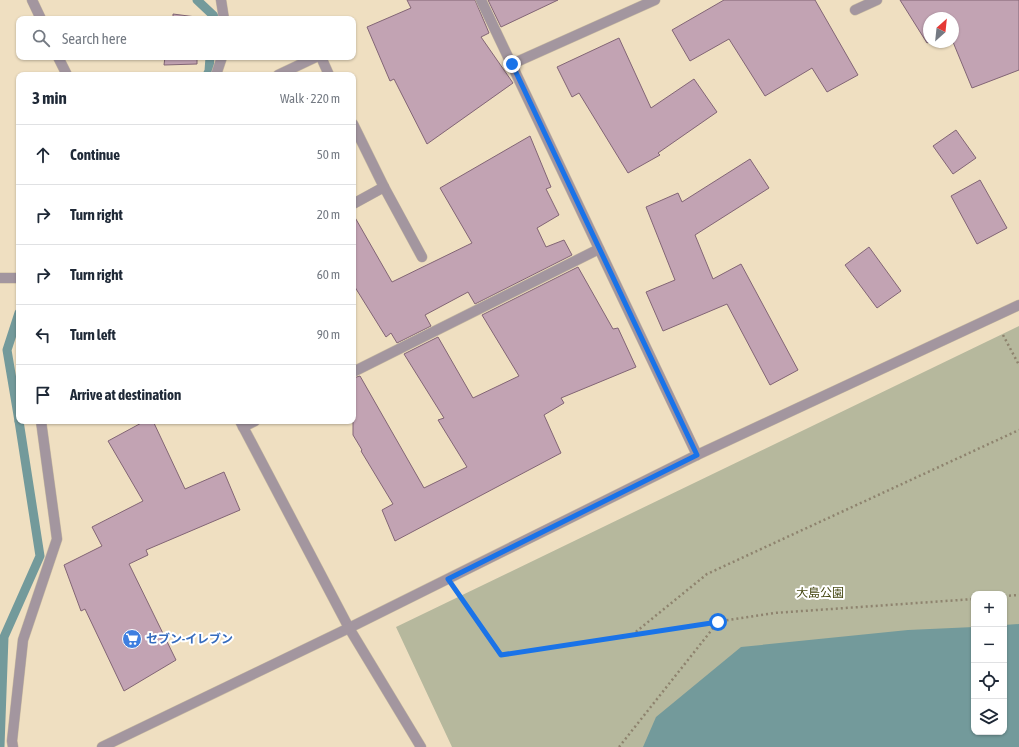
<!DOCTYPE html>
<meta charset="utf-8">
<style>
body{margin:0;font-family:"Asap Condensed","Noto Sans JP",sans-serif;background:#f6f6f7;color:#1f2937}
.controls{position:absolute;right:12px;bottom:12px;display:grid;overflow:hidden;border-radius:8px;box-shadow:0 1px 3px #0004}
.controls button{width:36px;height:36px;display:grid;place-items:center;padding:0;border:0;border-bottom:1px solid #e0e1e3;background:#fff;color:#1f2937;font:20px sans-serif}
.compass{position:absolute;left:923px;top:12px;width:36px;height:36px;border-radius:50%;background:#fff;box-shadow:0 1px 3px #0004;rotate:27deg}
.stop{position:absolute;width:12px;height:12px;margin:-9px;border:3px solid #1a73e8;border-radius:50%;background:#fff}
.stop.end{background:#1a73e8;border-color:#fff;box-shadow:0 1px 4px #0008}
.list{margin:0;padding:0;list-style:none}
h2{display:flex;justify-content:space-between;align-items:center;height:52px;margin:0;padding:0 16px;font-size:17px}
h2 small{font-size:13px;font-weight:400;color:#747a83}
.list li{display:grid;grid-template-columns:26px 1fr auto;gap:12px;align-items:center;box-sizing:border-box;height:60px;padding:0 16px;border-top:1px solid #e0e1e3}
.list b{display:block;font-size:15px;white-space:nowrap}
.list em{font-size:13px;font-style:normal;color:#747a83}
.icon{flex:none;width:22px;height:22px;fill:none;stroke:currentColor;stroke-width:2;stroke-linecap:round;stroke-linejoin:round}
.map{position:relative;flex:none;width:1019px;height:747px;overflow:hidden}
.search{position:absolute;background:#fff;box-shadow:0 1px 3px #0004;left:16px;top:16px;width:340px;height:44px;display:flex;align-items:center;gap:10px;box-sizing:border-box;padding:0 14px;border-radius:8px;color:#747a83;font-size:15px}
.panel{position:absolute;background:#fff;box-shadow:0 1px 3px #0004;left:16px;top:72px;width:340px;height:352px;border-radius:8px}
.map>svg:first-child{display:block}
</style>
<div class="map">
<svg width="1019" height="747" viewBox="0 0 1019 747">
<rect width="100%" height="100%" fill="#efdfc1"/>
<!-- green -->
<path fill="#b6b89d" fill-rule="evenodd" d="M 1019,326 L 1019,747 L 452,747 L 396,627 ZM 974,594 L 1004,594 L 1004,732 L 974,732 Z"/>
<!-- water -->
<path fill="#739a9b" d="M 1019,624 L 1019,747 L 643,747 L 656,717 L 741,647 L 908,630 L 974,627 L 974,732 L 1004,732 L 1004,625 Z"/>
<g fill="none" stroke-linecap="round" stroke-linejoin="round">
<!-- stream -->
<g stroke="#739a9b" stroke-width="9">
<path d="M 197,0 L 214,16 L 214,19"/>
<path d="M 207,75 L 209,71 L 210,57"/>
<path d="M 19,313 L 7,350 L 19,421"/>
<path d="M 0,746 L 4,637 L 40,556 L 19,421"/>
</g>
</g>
<!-- building -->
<g fill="#c2a3b3" stroke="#826575">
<path d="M 407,0 L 475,0 L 489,33 L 481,37 L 513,83 L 427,144 L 394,79 L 390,81 L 367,27 L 411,8 Z"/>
<path d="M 488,0 L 558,0 L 501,27 Z"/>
<path d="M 724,0 L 815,0 L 858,75 L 827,92 L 812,68 L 765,96 L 729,39 L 690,61 L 672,30 Z"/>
<path d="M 900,0 L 1019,0 L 1019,70 L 972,88 L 953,42 L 953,18 L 929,18 L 929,42 L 927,43 Z"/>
<path d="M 173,14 L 196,17 L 196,19 L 173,19 Z"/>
<path d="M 619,38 L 651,108 L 694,79 L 717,112 L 658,153 L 660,155 L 628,173 L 579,93 L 572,97 L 557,67 Z"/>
<path d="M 165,57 L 197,57 L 197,64 L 164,65 Z"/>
<path d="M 956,130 L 976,158 L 953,174 L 933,146 Z"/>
<path d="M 530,136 L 551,187 L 546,189 L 559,215 L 537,228 L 546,247 L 564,240 L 572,255 L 475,304 L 468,292 L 425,315 L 431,326 L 397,343 L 391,333 L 386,337 L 353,284 L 353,214 L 392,282 L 472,243 L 440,188 Z"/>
<path d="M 750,159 L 769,188 L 695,235 L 713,279 L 741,264 L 798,370 L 770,385 L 727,304 L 663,331 L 646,292 L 675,280 L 646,207 L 678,193 L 682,202 Z"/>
<path d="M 980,180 L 1007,228 L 977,244 L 951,196 Z"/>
<path d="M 869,247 L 901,291 L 877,308 L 845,265 Z"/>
<path d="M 578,267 L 613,329 L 618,328 L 636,367 L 561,398 L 564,403 L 544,415 L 561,453 L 395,541 L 382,510 L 393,504 L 361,451 L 362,450 L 353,435 L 353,378 L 360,376 L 424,488 L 467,467 L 438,420 L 444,418 L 404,354 L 438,337 L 473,398 L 519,376 L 482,315 Z"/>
<path d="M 145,421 L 153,421 L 185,489 L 224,472 L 240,510 L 146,550 L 148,555 L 129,564 L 176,660 L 124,691 L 85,609 L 81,611 L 64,565 L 102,546 L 92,527 L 143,501 L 108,441 Z"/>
</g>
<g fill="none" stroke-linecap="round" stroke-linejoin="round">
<defs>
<g id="minor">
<path d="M 32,0 L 41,19"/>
<path d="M 221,0 L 224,19"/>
<path d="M 481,0 L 697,455"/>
<path d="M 855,10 L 877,0"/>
<path d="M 58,57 L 67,75"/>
<path d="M 321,57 L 329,75"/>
<path d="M 512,64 L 655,0"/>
<path d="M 216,75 L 222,57"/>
<path d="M 278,75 L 316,57"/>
<path d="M 353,124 L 384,187 L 422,257"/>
<path d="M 353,204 L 384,187"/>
<path d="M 0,278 L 19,278"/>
<path d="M 353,372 L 599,249"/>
<path d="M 240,421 L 349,628 L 421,747"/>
<path d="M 243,427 L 255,421"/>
<path d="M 13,747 L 12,741 L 23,640 L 57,539 L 41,421"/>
<path d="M 102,747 L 349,628 L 697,455 L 1019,305"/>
</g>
</defs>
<!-- minor casing -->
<use href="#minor" stroke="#cabca2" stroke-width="11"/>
<!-- path -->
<g stroke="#8e836e" stroke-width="2.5" stroke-dasharray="2 3" stroke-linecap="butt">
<path d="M 1003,335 L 1019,365"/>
<path d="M 460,596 L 501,655 L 774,613 L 974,599"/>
<path d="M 1004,596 L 1019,595"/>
<path d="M 632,635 L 707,574 L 1019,430"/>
<path d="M 619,747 L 718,622"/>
</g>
<!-- minor -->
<use href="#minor" stroke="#a3969f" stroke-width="10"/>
</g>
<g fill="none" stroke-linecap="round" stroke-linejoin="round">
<!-- route -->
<path stroke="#1a73e8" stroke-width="5" d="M 512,64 L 697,455 L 448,579 L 501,655 L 718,622"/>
</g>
<!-- icons -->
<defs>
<symbol id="supermarket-disc" viewBox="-11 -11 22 22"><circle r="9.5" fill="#3f7fe0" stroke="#fff"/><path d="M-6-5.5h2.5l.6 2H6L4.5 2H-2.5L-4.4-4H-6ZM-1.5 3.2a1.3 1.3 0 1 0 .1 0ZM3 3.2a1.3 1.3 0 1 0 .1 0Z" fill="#fff"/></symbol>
</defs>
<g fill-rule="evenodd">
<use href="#supermarket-disc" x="121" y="628" width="22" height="22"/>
</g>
<g text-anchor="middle" stroke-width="4" stroke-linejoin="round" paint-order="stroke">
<!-- park labels -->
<g font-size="12" fill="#454711" stroke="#fff">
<text x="820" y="597">大島公園</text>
</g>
<!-- shop labels -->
<g font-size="12" font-weight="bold" fill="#366cbe" stroke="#fff" text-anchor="start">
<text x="146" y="643">セブン-イレブン</text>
</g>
</g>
</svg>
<div class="controls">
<button>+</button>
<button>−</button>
<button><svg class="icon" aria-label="locate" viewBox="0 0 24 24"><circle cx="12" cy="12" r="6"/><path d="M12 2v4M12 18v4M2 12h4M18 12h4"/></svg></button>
<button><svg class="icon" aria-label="layers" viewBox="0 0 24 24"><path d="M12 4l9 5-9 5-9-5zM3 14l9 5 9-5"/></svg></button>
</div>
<svg class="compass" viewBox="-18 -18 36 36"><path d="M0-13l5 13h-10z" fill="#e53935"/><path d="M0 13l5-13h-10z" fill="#747a83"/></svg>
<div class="stop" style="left:718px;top:622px"></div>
<div class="stop end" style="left:512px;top:64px"></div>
<div class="search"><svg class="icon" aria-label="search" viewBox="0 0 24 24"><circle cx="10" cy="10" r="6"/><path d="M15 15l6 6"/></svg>Search here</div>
<section class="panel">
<h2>3 min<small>Walk · 220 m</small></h2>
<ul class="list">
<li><svg class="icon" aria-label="ahead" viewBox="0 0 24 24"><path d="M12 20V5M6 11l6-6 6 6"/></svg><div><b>Continue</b></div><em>50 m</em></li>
<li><svg class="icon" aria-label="right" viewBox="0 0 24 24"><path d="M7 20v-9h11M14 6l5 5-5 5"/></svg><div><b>Turn right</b></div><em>20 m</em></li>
<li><svg class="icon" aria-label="right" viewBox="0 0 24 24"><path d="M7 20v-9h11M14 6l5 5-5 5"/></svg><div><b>Turn right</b></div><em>60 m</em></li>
<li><svg class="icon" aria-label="left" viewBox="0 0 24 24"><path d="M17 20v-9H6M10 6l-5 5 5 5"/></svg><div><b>Turn left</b></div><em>90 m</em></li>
<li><svg class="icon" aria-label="arrive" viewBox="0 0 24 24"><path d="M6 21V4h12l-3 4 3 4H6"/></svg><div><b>Arrive at destination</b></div></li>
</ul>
</section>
</div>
